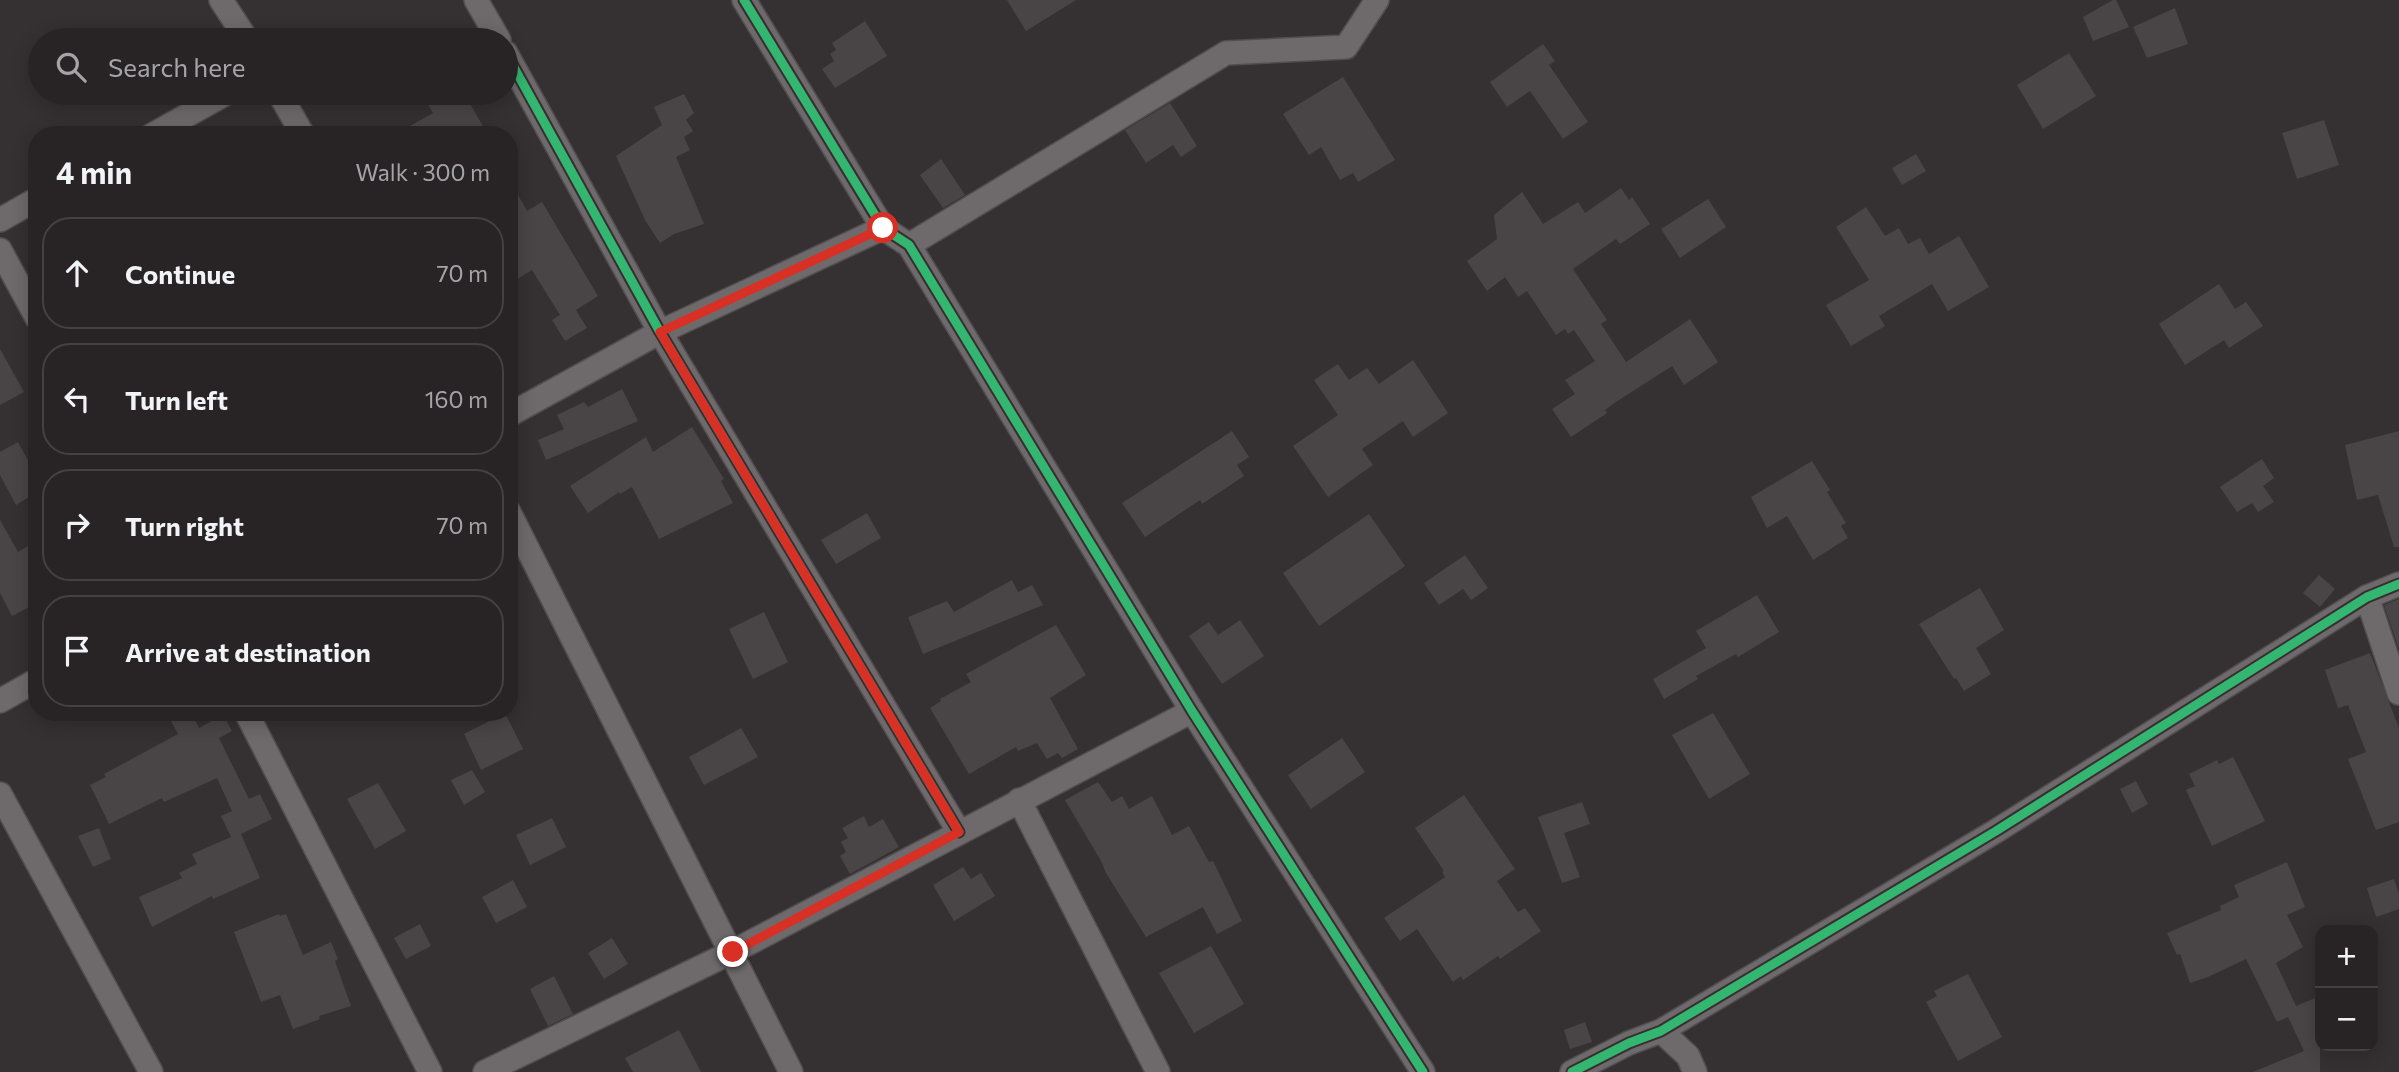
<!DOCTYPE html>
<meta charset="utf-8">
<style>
body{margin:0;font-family:Commissioner,sans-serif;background:#343032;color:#f1f3f6}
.controls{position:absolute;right:21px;bottom:21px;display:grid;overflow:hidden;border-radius:14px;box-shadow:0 4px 18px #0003}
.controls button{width:63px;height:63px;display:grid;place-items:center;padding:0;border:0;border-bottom:2px solid #444143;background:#282426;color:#f1f3f6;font:35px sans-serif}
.stop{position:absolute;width:21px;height:21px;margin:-16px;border:5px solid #d93025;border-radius:50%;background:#fff}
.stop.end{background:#d93025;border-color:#fff;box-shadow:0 2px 7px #0008}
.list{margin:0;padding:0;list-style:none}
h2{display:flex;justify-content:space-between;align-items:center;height:91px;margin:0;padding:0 28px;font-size:30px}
h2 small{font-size:23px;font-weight:400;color:#a5a4a7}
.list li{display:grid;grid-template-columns:46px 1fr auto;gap:21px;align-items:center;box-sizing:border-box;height:112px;margin:0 14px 14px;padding:0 14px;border:2px solid #444143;border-radius:28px}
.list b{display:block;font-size:26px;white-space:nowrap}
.list em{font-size:23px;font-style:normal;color:#a5a4a7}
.icon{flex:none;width:38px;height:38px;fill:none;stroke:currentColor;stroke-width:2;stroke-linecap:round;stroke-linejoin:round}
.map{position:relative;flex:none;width:2399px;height:1072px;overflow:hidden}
.search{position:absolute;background:#282426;box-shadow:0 4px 18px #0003;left:28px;top:28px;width:490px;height:77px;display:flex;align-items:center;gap:18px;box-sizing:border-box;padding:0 24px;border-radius:38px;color:#a5a4a7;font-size:26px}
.panel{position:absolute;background:#282426;box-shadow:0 4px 18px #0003;left:28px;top:126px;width:490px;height:595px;border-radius:28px}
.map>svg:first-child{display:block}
</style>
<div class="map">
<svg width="2399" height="1072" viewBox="0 0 2399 1072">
<rect width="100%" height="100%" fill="#353032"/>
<!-- building -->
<g fill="#494547">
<path d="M 1007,0 L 1076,0 L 1026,31 Z"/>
<path d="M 2113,0 L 2116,0 L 2129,27 L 2093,41 L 2083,17 Z"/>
<path d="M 2175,8 L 2188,44 L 2147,58 L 2133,27 Z"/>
<path d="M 865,21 L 887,56 L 835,88 L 822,69 L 834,61 L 830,54 L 836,50 L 832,43 Z"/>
<path d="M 1543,44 L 1555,61 L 1549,65 L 1588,122 L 1563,139 L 1530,91 L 1507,107 L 1490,82 Z"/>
<path d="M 2069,53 L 2096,96 L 2043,129 L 2017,85 Z"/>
<path d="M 1343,77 L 1395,160 L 1358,182 L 1353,173 L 1340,180 L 1321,147 L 1309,155 L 1283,114 Z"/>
<path d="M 446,93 L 464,93 L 488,135 L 394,135 L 433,113 L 427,103 Z"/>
<path d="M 684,94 L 694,113 L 686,120 L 693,131 L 684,137 L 690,150 L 676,157 L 704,224 L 674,234 L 660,243 L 645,220 L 616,156 L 662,125 L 654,107 Z"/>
<path d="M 1170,103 L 1197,146 L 1181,157 L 1173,145 L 1146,163 L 1125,130 Z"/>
<path d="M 2324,120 L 2339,165 L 2297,179 L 2282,133 Z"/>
<path d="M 1916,154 L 1926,171 L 1902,185 L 1892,168 Z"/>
<path d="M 941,159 L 965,195 L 943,208 L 920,175 Z"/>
<path d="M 509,179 L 527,211 L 542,202 L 598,296 L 576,310 L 587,328 L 565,341 L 552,320 L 560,315 L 532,270 L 509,284 Z"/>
<path d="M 1621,188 L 1629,200 L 1632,197 L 1650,224 L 1620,244 L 1616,239 L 1573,269 L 1607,320 L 1601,324 L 1626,362 L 1690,319 L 1718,362 L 1684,385 L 1672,366 L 1616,402 L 1605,410 L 1607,413 L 1571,437 L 1552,409 L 1575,394 L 1565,380 L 1595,361 L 1574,330 L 1568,334 L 1565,329 L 1556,335 L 1527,291 L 1518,297 L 1505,277 L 1487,291 L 1467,261 L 1497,239 L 1494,215 L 1522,192 L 1543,224 L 1578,202 L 1585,213 Z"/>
<path d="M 1708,199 L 1726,227 L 1680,258 L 1661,229 Z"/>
<path d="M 1866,207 L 1885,236 L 1899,228 L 1908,244 L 1920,238 L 1929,254 L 1959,236 L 1989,287 L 1948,311 L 1932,284 L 1879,316 L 1885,326 L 1851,346 L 1826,305 L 1869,280 L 1836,227 Z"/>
<path d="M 2219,284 L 2235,309 L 2246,302 L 2263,326 L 2229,348 L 2224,340 L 2185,365 L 2159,324 Z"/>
<path d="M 0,349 L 24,392 L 0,405 Z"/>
<path d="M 1413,360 L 1448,413 L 1413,437 L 1403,421 L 1362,449 L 1373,465 L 1328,497 L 1293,446 L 1338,415 L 1314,380 L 1338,364 L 1349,380 L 1367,368 L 1379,384 Z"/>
<path d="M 622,389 L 638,421 L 546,460 L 538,440 L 564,429 L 557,415 L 584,402 L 588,407 Z"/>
<path d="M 692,427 L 724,479 L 721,481 L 733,503 L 659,539 L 632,487 L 620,494 L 619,492 L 588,513 L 570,486 L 646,437 L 653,452 Z"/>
<path d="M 1232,431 L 1249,457 L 1237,465 L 1244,476 L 1202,504 L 1200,500 L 1145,537 L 1122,503 Z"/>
<path d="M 2399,431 L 2399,547 L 2394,547 L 2378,495 L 2357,500 L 2345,445 Z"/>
<path d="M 18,442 L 37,477 L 37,492 L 16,505 L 0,475 L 0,452 Z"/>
<path d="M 2262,459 L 2274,478 L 2263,486 L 2274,502 L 2258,512 L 2252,503 L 2237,512 L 2220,487 Z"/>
<path d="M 1812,461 L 1830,490 L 1827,492 L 1846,523 L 1841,526 L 1848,538 L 1813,560 L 1787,516 L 1767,528 L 1751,497 Z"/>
<path d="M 867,513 L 881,538 L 836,564 L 821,540 Z"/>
<path d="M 1369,514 L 1405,566 L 1319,626 L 1283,573 Z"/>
<path d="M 0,520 L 18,552 L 37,541 L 37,603 L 12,616 L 0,593 Z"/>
<path d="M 1465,555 L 1488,588 L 1471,600 L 1463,589 L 1439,605 L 1424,583 Z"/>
<path d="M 2319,575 L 2335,589 L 2320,607 L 2303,593 Z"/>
<path d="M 1012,580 L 1018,592 L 1032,585 L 1043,605 L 923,654 L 908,617 L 947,601 L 954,612 Z"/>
<path d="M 1980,588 L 2004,630 L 1976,648 L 1991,674 L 1964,691 L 1956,678 L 1954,679 L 1919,624 Z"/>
<path d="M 1757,595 L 1779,632 L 1738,657 L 1736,654 L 1696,676 L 1698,679 L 1664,699 L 1653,679 L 1706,648 L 1696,631 Z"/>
<path d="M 2399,599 L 2399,649 L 2384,605 Z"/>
<path d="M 764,612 L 788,662 L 753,679 L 729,629 Z"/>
<path d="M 1240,620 L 1264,656 L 1222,684 L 1189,636 L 1209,622 L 1218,635 Z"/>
<path d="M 1056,625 L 1086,675 L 1050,698 L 1078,749 L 1062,758 L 1058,753 L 1047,759 L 1037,743 L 1018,751 L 1016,747 L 969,774 L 930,708 L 941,701 L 940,699 L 971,682 L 966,674 Z"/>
<path d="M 2370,653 L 2399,728 L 2399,822 L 2376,830 L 2348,759 L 2366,752 L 2348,705 L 2338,708 L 2325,670 Z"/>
<path d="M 166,712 L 191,712 L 199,728 L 223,715 L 232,731 L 219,738 L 249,799 L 260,794 L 272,819 L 241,834 L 260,878 L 213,899 L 212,896 L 152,927 L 139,897 L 182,878 L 179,873 L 197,864 L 192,854 L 231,837 L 221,816 L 232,811 L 217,778 L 164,802 L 162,798 L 109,824 L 90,785 L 106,777 L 104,774 L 178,734 Z"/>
<path d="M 505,713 L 523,749 L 481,770 L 464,734 Z"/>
<path d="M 1713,713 L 1750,774 L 1709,799 L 1672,735 Z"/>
<path d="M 741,728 L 758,757 L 704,785 L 689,757 Z"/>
<path d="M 1342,738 L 1365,772 L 1311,809 L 1288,775 Z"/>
<path d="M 2233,757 L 2265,821 L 2212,846 L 2186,790 L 2195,786 L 2189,774 L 2217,760 L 2219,764 Z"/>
<path d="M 472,770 L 485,792 L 464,805 L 451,780 Z"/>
<path d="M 2136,781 L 2148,804 L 2132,813 L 2120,789 Z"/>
<path d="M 1098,782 L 1112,802 L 1122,796 L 1129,809 L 1152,796 L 1172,835 L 1189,826 L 1209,862 L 1213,861 L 1242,921 L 1217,934 L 1203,907 L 1146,937 L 1106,873 L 1101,861 L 1065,800 Z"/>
<path d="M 378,783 L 406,831 L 375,849 L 347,799 Z"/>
<path d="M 1464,795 L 1515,869 L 1497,881 L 1518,912 L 1525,908 L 1541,931 L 1500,959 L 1498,956 L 1463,980 L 1461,976 L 1453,982 L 1417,929 L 1400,941 L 1384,918 L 1445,877 L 1442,872 L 1444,871 L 1415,828 Z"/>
<path d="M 1582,802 L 1590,824 L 1564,833 L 1580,877 L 1562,883 L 1538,817 Z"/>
<path d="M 864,816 L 869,827 L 883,819 L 899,847 L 850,874 L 840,856 L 846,852 L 841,842 L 848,838 L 842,828 Z"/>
<path d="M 552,818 L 566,847 L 530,865 L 516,835 Z"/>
<path d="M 99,828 L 111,859 L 93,867 L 78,836 Z"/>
<path d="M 2287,862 L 2305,907 L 2287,915 L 2303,947 L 2276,963 L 2296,1006 L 2320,996 L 2320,1072 L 2253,1072 L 2304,1051 L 2288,1017 L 2277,1022 L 2246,959 L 2208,977 L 2190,983 L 2180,954 L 2177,955 L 2167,933 L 2221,910 L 2220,906 L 2239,897 L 2234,885 Z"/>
<path d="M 963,867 L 971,879 L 981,873 L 995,896 L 954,921 L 933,885 Z"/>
<path d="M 2394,879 L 2399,894 L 2399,909 L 2376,917 L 2367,888 Z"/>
<path d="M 513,880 L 527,907 L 496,923 L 482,897 Z"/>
<path d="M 279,914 L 280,916 L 286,914 L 303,955 L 331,942 L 338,959 L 335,961 L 351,1006 L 319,1016 L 320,1019 L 293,1029 L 280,995 L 261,1002 L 234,932 Z"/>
<path d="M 420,924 L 431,946 L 406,959 L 394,938 Z"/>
<path d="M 612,938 L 628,964 L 604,979 L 588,953 Z"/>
<path d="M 1211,946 L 1244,1004 L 1194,1033 L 1159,973 Z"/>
<path d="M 1968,974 L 2002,1037 L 1958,1061 L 1926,1002 L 1937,996 L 1934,991 Z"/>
<path d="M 554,976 L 573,1014 L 548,1026 L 530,989 Z"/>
<path d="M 1585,1022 L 1592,1042 L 1570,1049 L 1564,1030 Z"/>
<path d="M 679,1030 L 701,1072 L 633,1072 L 625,1058 Z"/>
</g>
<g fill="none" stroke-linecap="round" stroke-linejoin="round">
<defs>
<g id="street">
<path d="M 221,0 L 247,40"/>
<path d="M 476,0 L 499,40"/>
<path d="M 744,0 L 883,228 L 909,245 L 1192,711 L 1423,1072"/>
<path d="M 506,53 L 660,332 L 959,832"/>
<path d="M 279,93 L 303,135"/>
<path d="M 152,135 L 227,93"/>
<path d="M 0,220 L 37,199"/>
<path d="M 909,245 L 1226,53 L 1346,47 L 1377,0"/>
<path d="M 0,250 L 37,318"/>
<path d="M 509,415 L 660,332 L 883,228"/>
<path d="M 509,512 L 791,1072"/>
<path d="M 2367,597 L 2399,693"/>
<path d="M 0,701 L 37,680"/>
<path d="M 246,712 L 430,1072"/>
<path d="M 0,794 L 151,1072"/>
<path d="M 1019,800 L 1158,1072"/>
<path d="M 1661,1031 L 1688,1056 L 1695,1072"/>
<path d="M 485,1072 L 732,952 L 1192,711"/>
<path d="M 1572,1072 L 1629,1043 L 1661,1031 L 1996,831 L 2367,597 L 2399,584"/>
</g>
</defs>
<!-- street casing -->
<use href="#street" stroke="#524d4f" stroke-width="26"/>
<!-- street -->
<use href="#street" stroke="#6e696b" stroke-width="23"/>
<defs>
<g id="cycleway">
<path d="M 744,0 L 883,228 L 909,245 L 1192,711 L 1423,1072"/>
<path d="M 506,53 L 660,332 L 959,832"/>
<path d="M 1572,1072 L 1629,1043 L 1661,1031 L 1996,831 L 2367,597 L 2399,584"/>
</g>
</defs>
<!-- cycleway casing -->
<use href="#cycleway" stroke="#382d31" stroke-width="13"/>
<!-- cycleway -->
<use href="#cycleway" stroke="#33b770" stroke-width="9"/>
</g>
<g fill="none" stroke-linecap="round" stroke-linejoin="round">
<!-- route -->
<path stroke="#d93025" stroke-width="9" d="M 733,952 L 959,832 L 660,332 L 883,228"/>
</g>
</svg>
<div class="controls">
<button>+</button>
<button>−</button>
</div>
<div class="stop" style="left:883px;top:228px"></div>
<div class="stop end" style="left:733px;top:952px"></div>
<div class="search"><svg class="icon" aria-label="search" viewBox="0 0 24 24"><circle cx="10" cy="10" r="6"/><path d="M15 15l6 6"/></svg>Search here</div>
<section class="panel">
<h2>4 min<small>Walk · 300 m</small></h2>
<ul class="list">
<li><svg class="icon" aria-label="ahead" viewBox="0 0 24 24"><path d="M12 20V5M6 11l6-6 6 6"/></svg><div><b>Continue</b></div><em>70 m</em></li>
<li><svg class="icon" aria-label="left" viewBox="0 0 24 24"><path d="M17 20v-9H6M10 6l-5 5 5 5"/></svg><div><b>Turn left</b></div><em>160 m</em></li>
<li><svg class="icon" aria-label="right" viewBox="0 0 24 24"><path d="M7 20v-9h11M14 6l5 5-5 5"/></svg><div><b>Turn right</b></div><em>70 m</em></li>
<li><svg class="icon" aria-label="arrive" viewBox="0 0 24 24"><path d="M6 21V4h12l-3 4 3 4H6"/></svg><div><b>Arrive at destination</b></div></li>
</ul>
</section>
</div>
